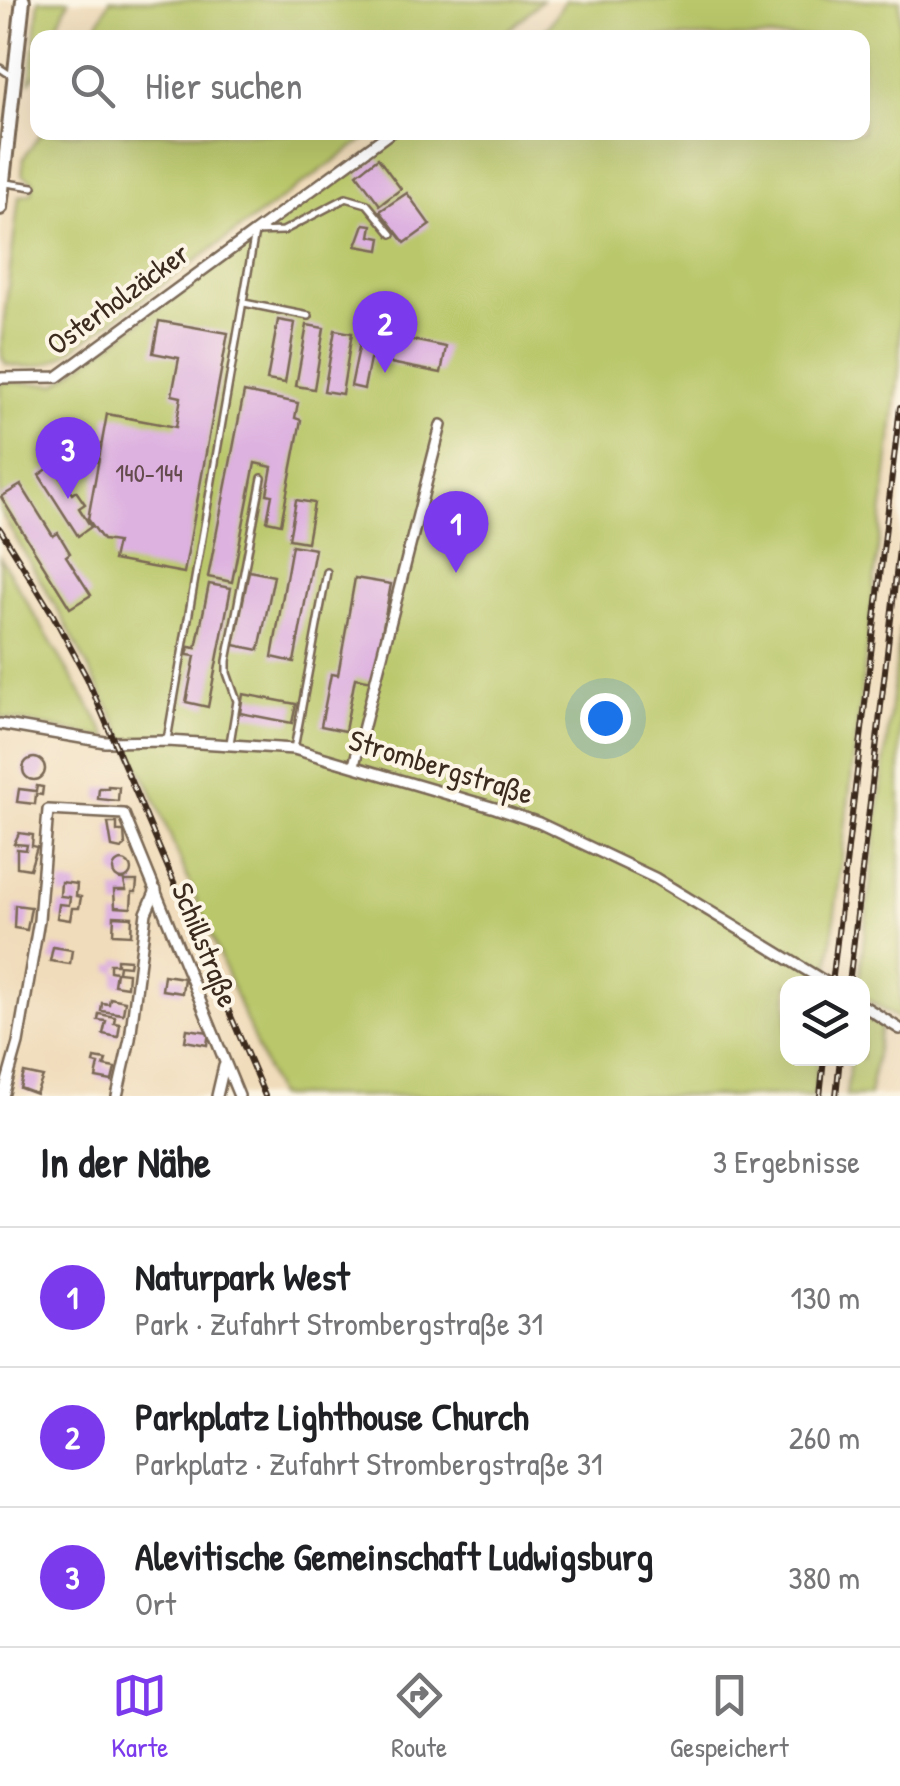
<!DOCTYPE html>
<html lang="de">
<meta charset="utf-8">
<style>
body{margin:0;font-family:"Patrick Hand",sans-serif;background:#f2f2f2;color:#202124}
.controls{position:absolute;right:30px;bottom:30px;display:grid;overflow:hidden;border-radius:20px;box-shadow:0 10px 40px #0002}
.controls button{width:90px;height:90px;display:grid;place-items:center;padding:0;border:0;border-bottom:2px solid #e0e0e0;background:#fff;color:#202124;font:50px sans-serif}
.you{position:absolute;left:605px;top:718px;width:35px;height:35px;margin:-25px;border:8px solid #fff;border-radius:50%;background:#1a73e8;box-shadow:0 0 0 15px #1a73e833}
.badge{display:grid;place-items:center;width:65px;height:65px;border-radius:50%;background:#7c3aed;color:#fff;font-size:32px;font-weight:700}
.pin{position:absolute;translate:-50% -82px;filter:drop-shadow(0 2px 5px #0008)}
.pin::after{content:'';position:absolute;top:52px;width:35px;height:30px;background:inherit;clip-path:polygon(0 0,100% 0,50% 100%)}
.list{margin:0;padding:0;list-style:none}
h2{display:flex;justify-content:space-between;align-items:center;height:130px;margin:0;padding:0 40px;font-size:42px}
h2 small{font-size:32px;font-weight:400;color:#757577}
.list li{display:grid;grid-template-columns:65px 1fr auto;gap:30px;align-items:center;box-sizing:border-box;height:140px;padding:0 40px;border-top:2px solid #e0e0e0}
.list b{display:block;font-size:38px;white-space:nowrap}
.list p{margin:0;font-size:32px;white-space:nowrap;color:#757577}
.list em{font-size:32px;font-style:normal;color:#757577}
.icon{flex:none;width:55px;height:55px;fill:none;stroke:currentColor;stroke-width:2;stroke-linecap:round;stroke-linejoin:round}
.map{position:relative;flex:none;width:900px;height:1096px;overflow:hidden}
.search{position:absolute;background:#fff;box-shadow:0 10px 40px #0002;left:30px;right:30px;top:30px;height:110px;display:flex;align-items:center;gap:25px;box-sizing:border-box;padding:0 35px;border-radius:20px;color:#757577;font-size:38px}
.sheet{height:550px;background:#fff}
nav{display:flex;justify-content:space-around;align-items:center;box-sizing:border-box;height:140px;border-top:2px solid #e0e0e0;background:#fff;font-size:28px;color:#757577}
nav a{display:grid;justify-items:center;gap:5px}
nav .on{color:#7c3aed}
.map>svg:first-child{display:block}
</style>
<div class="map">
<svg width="900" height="1096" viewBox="0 0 900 1096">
<rect width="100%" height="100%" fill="#fcf5e5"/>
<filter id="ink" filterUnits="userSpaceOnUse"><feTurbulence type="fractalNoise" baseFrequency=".01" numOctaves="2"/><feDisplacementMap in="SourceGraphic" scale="20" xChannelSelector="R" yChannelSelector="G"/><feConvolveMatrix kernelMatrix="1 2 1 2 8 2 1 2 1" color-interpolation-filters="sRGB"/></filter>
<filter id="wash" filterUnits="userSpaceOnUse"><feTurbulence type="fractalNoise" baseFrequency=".0048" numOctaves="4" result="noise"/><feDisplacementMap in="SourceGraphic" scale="40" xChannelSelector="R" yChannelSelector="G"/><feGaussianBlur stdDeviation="2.25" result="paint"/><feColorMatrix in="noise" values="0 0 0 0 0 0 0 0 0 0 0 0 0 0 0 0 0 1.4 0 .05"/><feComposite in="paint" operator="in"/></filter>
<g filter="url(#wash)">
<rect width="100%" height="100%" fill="#f0dbba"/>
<!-- green -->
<g fill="#bac76a" stroke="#7a7844" stroke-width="2.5">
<path d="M 39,0 L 69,0 L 52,37 L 38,38 L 37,73 L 30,83 Z"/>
<path d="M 110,0 L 542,0 L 501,37 L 91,37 Z"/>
<path d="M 566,0 L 900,0 L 900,364 L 827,983 L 788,984 L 788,1058 L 818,1059 L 814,1096 L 277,1096 L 151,789 L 63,619 L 0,511 L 0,382 L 56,384 L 399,133 L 862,132 L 862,38 L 533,37 L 548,27 Z"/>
<path d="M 41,133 L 373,133 L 62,357 C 44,367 26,369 6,364 L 2,357 L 1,345 L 19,196 L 32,193 L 33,181 L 22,175 L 24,157 Z"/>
<path d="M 0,557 L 109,739 L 0,717 Z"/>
<path d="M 900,627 L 900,1020 L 863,997 L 859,980 Z"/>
<path d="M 863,1016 L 881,1026 L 869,1096 L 846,1096 L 850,1059 L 862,1058 Z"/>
</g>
<g id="blocks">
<!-- building -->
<g fill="#ddb1e0">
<path d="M 378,158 L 401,189 L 380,205 L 357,174 Z"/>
<path d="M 407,193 L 430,225 L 405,243 L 380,211 Z"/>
<path d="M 364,224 L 372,225 L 370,236 L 381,238 L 379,250 L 356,246 Z"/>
<path d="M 278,320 L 295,323 L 285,383 L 267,380 Z"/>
<path d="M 159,321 L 228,333 L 184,573 L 113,560 L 117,542 L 103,540 L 88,519 L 107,414 L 176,427 L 181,397 L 172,395 L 179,358 L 153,353 Z"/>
<path d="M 364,323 L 409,332 L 407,339 L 446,347 L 441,373 L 370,359 L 364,389 L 351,386 Z"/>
<path d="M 307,325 L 324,328 L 314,389 L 296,386 Z"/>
<path d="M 335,330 L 352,333 L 342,394 L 324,391 Z"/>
<path d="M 244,392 L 298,403 L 295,418 L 301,420 L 281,524 L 267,521 L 272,495 L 267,494 L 272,467 L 255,463 L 232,582 L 208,577 Z"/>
<path d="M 53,465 L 72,494 L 76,491 L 85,504 L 79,508 L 91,527 L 78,536 L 39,475 Z"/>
<path d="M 21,485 L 53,536 L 58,533 L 70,553 L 66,556 L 91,595 L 70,608 L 1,497 Z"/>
<path d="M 296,500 L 314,503 L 307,542 L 289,539 Z"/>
<path d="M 292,545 L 315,549 L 294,662 L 272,657 Z"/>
<path d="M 249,571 L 274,576 L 259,650 L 234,645 Z"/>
<path d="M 355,578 L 391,584 L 373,681 L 355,678 L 345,731 L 321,726 L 331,674 L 338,675 Z"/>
<path d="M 209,584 L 231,588 L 208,707 L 186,702 L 195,656 L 187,655 L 189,647 L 196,648 Z"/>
<path d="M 243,694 L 296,704 L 292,723 L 240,713 Z"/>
<circle cx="34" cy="769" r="11"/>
<path d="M 37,786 L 43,787 L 42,795 L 36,794 L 35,804 L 17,802 L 19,789 L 36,791 Z"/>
<path d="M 108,786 L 119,787 L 118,801 L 98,799 L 99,788 L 108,788 Z"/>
<path d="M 108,823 L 117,823 L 117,831 L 124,831 L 125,846 L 121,849 L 112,847 Z"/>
<path d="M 19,833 L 33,835 L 32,846 L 37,847 L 30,869 L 17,867 L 17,849 L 26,850 L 27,845 L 14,844 Z"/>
<circle cx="122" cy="870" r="9"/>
<path d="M 124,881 L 137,881 L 136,892 L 132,892 L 131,908 L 115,907 L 114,890 L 126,890 Z"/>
<path d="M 61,882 L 77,884 L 76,896 L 81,897 L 79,908 L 72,908 L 70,920 L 57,918 L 59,904 L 69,905 L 70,897 L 60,896 Z"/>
<path d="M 15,905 L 31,907 L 27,930 L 14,928 Z"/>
<path d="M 114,916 L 132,917 L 131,935 L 113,934 Z"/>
<path d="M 53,947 L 72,950 L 70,964 L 50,961 Z"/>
<path d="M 117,959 L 130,960 L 129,966 L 119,965 L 118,972 L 128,973 L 127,987 L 114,985 L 116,972 L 110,971 L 110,964 L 117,964 Z"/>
<path d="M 164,975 L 184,978 L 182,993 L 162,990 Z"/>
<path d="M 110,998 L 125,1001 L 123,1014 L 101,1011 L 102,1003 L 109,1004 Z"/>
<path d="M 99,1014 L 115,1017 L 114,1023 L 120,1024 L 118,1037 L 103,1034 L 106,1021 L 98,1020 Z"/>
<path d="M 187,1029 L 209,1032 L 207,1045 L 185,1041 Z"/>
<path d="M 95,1058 L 106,1060 L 104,1066 L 115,1068 L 112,1081 L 96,1078 L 99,1064 L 94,1063 Z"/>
<path d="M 24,1073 L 43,1077 L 36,1094 L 20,1088 Z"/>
</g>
</g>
</g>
<g filter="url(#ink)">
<use href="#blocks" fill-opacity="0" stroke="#7a6855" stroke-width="2.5"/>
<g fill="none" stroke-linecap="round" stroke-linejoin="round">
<defs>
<g id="lane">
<path d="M 0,68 L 12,76"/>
<path d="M 6,183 L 33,187"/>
<path d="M 244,303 L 309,316"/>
<path d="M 167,740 L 255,232 L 283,231 L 346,198 L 367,204 L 392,234"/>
<path d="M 230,743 L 237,701 L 227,673 L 227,661 L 262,478"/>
<path d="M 294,749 L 327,572"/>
</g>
<g id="street">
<path d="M 0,378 L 57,377 L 391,132"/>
<path d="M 0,724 L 105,742 L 167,741 L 294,749 L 495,808 L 539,823 L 655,878 L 829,984"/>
<path d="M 354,765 L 441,425"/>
<path d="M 862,1005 L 900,1029"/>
<path d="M 3,1096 L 18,1043 L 39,920 L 48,810 L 124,814 L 239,1096"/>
<path d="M 117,1096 L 130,1039 L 146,913 L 156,890"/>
<path d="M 217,1096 L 224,1066"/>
</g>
<path id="secondary" d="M 0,208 L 23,0"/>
</defs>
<!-- lane casing -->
<use href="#lane" stroke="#7a6855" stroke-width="10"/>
<!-- street casing -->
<use href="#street" stroke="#7a6855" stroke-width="14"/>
<!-- secondary casing -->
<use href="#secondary" stroke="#7a6855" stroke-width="18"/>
<!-- lane -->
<use href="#lane" stroke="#fff" stroke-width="5"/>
<!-- street -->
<use href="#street" stroke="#fff" stroke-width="9"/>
<!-- secondary -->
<use href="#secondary" stroke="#fff" stroke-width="12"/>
<defs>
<g id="rail">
<path d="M 0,529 L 53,615 L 87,678 L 265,1096"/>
<path d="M 832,984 L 900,407"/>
<path d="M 849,984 L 900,540"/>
<path d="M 820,1096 L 824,1058"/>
<path d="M 836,1096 L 840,1058"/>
</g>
</defs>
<!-- rail casing -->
<use href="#rail" stroke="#3b2a1e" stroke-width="6"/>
<!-- rail -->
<use href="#rail" stroke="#fcf5e5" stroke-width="2.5" stroke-dasharray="8" stroke-linecap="butt"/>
</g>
</g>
<g text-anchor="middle" stroke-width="8" stroke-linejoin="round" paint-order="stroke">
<!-- number labels -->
<g font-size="25" fill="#644c4e">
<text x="149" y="482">140-144</text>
</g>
<!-- street labels -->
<g font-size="30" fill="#3b2a1e" stroke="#fcf5e5">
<text transform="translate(118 299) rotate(-36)" y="10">Osterholzäcker</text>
<text transform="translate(441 767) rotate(17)" y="10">Strombergstraße</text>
<text transform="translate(205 945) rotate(68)" y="10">Schillstraße</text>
</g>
</g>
</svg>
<div class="controls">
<button><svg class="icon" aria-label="layers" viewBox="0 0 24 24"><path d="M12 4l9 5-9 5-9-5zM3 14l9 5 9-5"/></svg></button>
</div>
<div class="you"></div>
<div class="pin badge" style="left:456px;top:573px">1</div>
<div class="pin badge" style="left:385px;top:373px">2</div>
<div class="pin badge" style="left:68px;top:499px">3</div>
<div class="search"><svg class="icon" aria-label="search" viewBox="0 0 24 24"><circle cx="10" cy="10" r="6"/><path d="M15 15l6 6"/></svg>Hier suchen</div>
</div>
<section class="sheet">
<h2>In der Nähe<small>3 Ergebnisse</small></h2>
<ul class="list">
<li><span class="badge">1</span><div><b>Naturpark West</b><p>Park · Zufahrt Strombergstraße 31</p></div><em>130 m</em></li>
<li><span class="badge">2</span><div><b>Parkplatz Lighthouse Church</b><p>Parkplatz · Zufahrt Strombergstraße 31</p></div><em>260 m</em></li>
<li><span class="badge">3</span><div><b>Alevitische Gemeinschaft Ludwigsburg</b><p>Ort</p></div><em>380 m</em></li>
</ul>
</section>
<nav>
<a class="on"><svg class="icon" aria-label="map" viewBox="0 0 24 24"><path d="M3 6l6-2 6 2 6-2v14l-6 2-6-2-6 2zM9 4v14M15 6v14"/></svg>Karte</a>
<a><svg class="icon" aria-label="directions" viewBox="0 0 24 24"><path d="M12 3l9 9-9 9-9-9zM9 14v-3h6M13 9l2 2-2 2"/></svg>Route</a>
<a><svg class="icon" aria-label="saved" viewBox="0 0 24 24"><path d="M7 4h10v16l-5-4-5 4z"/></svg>Gespeichert</a>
</nav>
